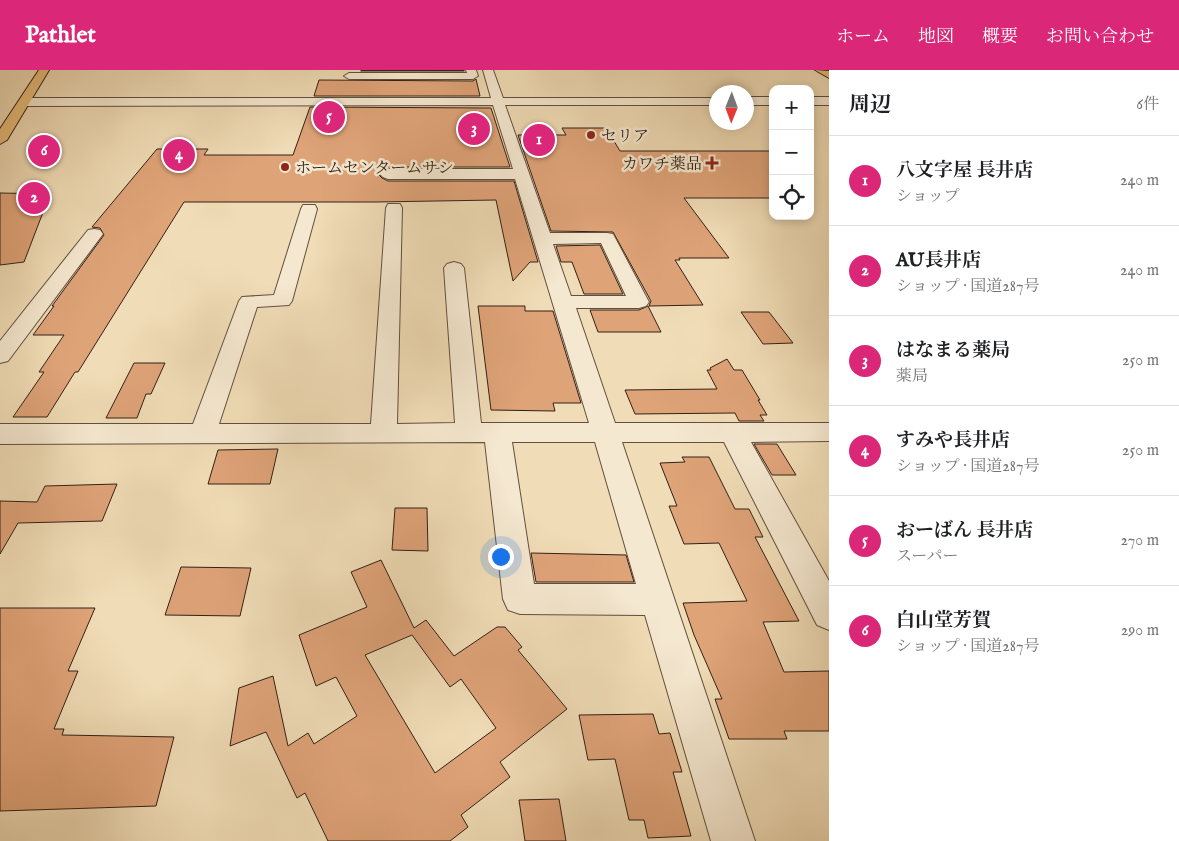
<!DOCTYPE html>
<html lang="ja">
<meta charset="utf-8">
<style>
body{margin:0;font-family:"IM FELL English","Noto Serif JP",serif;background:#f2f2f2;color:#202124}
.controls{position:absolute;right:15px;top:15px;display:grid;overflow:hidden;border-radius:10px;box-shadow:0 2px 8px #0003}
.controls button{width:45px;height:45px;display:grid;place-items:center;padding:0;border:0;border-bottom:1px solid #e0e0e0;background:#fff;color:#202124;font:25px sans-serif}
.compass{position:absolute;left:709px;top:15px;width:45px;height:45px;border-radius:50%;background:#fff;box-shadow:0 2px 8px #0003;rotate:181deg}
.you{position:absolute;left:500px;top:486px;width:18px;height:18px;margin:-12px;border:4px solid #fff;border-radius:50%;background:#1a73e8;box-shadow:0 0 0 8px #1a73e833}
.badge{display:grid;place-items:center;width:32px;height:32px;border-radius:50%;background:#db2777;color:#fff;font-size:16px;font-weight:700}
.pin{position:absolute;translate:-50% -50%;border:2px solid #fff;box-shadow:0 1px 5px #0006}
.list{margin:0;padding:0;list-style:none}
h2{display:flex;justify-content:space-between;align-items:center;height:65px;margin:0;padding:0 20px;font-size:21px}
h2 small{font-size:16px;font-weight:400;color:#757577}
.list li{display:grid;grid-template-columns:32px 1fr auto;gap:15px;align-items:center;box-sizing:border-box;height:90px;padding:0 20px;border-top:1px solid #e0e0e0}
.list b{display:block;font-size:19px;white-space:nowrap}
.list p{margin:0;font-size:16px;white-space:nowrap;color:#757577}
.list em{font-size:16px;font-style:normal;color:#757577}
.icon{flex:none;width:28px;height:28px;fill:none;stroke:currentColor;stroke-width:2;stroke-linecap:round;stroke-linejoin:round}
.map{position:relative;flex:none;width:829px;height:771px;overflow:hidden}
header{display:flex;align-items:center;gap:30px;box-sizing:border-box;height:70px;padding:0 25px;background:#db2777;color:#fff}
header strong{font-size:24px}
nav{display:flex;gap:28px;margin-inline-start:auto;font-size:18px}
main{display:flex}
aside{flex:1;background:#fff}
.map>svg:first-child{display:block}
</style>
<header>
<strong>Pathlet</strong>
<nav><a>ホーム</a><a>地図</a><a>概要</a><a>お問い合わせ</a></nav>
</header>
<main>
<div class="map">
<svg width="829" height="771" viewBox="0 0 829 771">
<rect width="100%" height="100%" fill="#f0dcb6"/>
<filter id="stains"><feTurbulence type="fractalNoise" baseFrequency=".004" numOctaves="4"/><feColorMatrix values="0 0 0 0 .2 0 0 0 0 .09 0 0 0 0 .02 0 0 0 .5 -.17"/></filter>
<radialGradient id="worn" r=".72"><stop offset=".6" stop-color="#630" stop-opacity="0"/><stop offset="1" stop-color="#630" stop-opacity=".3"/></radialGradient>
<!-- building -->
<g fill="#dfa378" stroke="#322016" fill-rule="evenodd">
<rect x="361" y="0" width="103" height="1"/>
<path d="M 476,9 L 480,26 L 314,26 L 319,10 L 473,11 Z"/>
<path d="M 310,37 L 491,38 L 510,97 L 388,97 L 382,100 L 378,104 L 382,108 L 388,111 L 514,111 L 538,192 L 530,192 L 513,211 L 496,130 L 376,132 L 184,132 L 78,302 L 75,302 L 47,347 L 13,347 L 44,302 L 39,302 L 64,265 L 33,265 L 54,236 L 52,236 L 104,165 L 100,158 L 92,157 L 157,79 L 208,79 L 204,85 L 293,85 Z"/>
<path d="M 562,58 L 606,58 L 620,81 L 773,81 L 773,128 L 684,128 L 729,188 L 679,188 L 680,190 L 675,190 L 703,235 L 649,236 L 651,231 L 613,162 L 551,161 L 518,65 L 566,65 Z"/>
<path d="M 0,123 L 50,124 L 24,192 L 0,195 Z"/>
<path d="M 600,175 L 623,224 L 584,224 L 572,192 L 561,192 L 556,176 Z"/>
<path d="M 478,236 L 525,236 L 525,241 L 553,241 L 581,333 L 553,333 L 555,341 L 491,340 Z"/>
<path d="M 648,236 L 661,262 L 598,262 L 590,240 L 639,240 Z"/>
<path d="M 741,242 L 769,242 L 793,273 L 763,274 Z"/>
<path d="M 727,289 L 734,300 L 742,300 L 760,330 L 758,330 L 767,345 L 760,345 L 764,351 L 739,351 L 735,343 L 635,344 L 625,320 L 717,319 L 707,300 L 711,300 L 710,298 Z"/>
<path d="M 134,293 L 165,293 L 151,324 L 146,324 L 137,348 L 106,348 Z"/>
<path d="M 754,374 L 777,374 L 796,405 L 772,405 Z"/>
<path d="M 278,379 L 270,414 L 208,414 L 218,380 Z"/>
<path d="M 682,387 L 709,387 L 735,439 L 749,439 L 763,467 L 755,467 L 799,551 L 763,552 L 784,602 L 829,601 L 829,661 L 784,661 L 787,669 L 729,669 L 715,629 L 722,629 L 694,565 L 683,533 L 747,531 L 719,473 L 684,474 L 669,436 L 677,436 L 660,393 L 685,392 Z"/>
<path d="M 117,414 L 102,451 L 18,453 L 0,484 L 0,431 L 37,432 L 45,416 Z"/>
<path d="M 395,438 L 427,438 L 428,481 L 392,480 Z"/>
<path d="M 531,483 L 626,485 L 634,512 L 536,512 Z"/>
<path d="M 381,490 L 414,558 L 426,550 L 454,586 L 497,557 L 505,557 L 522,577 L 518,580 L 567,639 L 500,692 L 510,707 L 461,745 L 468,757 L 450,771 L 328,771 L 305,723 L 297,728 L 266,662 L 230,676 L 239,618 L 273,606 L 288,676 L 308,663 L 314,674 L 357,646 L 336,607 L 316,616 L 299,565 L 367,537 L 351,502 ZM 412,565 L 450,617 L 461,609 L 496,658 L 435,703 L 365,585 Z"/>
<path d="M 181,497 L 251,498 L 240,546 L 165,545 Z"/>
<path d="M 0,538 L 95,538 L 68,601 L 78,601 L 54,659 L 64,659 L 62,665 L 174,667 L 156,736 L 0,741 Z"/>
<path d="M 653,644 L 659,664 L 670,663 L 682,702 L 673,702 L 691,766 L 648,768 L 644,750 L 629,750 L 615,689 L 588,690 L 579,645 Z"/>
<path d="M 559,729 L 566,771 L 525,771 L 519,730 Z"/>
</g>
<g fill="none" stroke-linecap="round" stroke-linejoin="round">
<defs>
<g id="minor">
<path d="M 466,0 L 476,0 L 478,6 L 473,9 L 349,9 L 344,6 L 349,3 L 467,3 Z"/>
<path d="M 483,0 L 493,0 L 503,28 L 716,28 L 716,35 L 505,35 L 550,163 L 607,163 L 613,164 L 649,232 L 646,236 L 639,238 L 576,238 L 615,353 L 829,353 L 829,371 L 751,372 L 829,511 L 829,560 L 817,555 L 724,372 L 622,372 L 755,771 L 711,771 L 645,545 L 520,544 L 508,540 L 503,529 L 485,372 L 0,374 L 0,354 L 193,354 L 239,231 L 242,227 L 274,225 L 301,139 L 303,135 L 315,135 L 317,139 L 292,231 L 289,235 L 257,237 L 219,354 L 371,354 L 386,138 L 388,134 L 400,134 L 402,138 L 397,354 L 455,353 L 444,198 L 447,194 L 454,192 L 461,194 L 464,198 L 481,353 L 589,353 L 515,109 L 388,109 L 383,107 L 380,104 L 383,101 L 388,99 L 513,99 L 493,35 L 25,36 L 19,32 L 25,28 L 491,28 ZM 601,173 L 626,226 L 571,226 L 553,174 ZM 512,372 L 595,372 L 636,514 L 534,514 Z"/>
<rect x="746" y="27" width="27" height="8"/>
<rect x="810" y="27" width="19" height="8"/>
<path d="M 94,159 L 100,160 L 103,164 L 100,168 L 8,291 L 0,293 L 0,271 L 88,160 Z"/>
</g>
<path id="major" d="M 815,0 L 829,1 L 829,8 Z"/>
<path id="highway" d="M 39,0 L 49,0 L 7,70 L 0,74 L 0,59 Z"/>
</defs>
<!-- minor casing -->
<use href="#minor" stroke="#624f3e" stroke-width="2"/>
<!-- major casing -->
<use href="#major" stroke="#322016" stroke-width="2"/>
<!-- highway casing -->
<use href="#highway" stroke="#322016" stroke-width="2"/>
<!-- minor -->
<use href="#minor" fill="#f5e8d0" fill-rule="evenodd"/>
<!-- major -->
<use href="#major" fill="#e8be7b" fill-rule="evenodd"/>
<!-- highway -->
<use href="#highway" fill="#e8be7b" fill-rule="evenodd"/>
</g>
<!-- markers -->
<g fill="#8f2418" stroke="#f5e8d0" stroke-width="2">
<circle cx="591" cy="65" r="5"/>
<path d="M709.5 85.5h5v5h5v5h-5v5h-5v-5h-5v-5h5z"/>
<circle cx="285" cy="97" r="5"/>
</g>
<g text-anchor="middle" stroke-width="5" stroke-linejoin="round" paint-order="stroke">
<!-- far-poi labels -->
<g font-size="16" fill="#322016" stroke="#f5e8d0" text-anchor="start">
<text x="601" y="71">セリア</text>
<text x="702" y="99" text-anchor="end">カワチ薬品</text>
<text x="295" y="103">ホームセンタームサシ</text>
</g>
</g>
<rect width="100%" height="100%" filter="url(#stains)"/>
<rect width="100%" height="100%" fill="url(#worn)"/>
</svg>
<div class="controls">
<button>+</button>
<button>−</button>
<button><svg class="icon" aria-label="locate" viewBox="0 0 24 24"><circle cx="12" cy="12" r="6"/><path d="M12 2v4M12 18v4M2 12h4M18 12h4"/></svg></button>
</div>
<svg class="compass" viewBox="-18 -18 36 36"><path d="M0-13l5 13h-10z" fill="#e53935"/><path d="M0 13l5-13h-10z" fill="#757577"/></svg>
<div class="you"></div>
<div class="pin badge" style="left:539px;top:70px">1</div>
<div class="pin badge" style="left:34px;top:128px">2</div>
<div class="pin badge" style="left:474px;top:59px">3</div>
<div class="pin badge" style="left:179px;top:85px">4</div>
<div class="pin badge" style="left:329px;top:47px">5</div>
<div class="pin badge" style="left:44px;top:81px">6</div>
</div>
<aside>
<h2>周辺<small>6件</small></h2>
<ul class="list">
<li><span class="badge">1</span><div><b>八文字屋 長井店</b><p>ショップ</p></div><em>240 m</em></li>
<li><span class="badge">2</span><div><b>AU長井店</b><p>ショップ · 国道287号</p></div><em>240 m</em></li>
<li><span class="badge">3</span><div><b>はなまる薬局</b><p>薬局</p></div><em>250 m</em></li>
<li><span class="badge">4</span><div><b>すみや長井店</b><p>ショップ · 国道287号</p></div><em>250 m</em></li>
<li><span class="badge">5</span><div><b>おーばん 長井店</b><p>スーパー</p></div><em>270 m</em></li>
<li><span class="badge">6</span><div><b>白山堂芳賀</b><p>ショップ · 国道287号</p></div><em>290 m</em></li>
</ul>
</aside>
</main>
